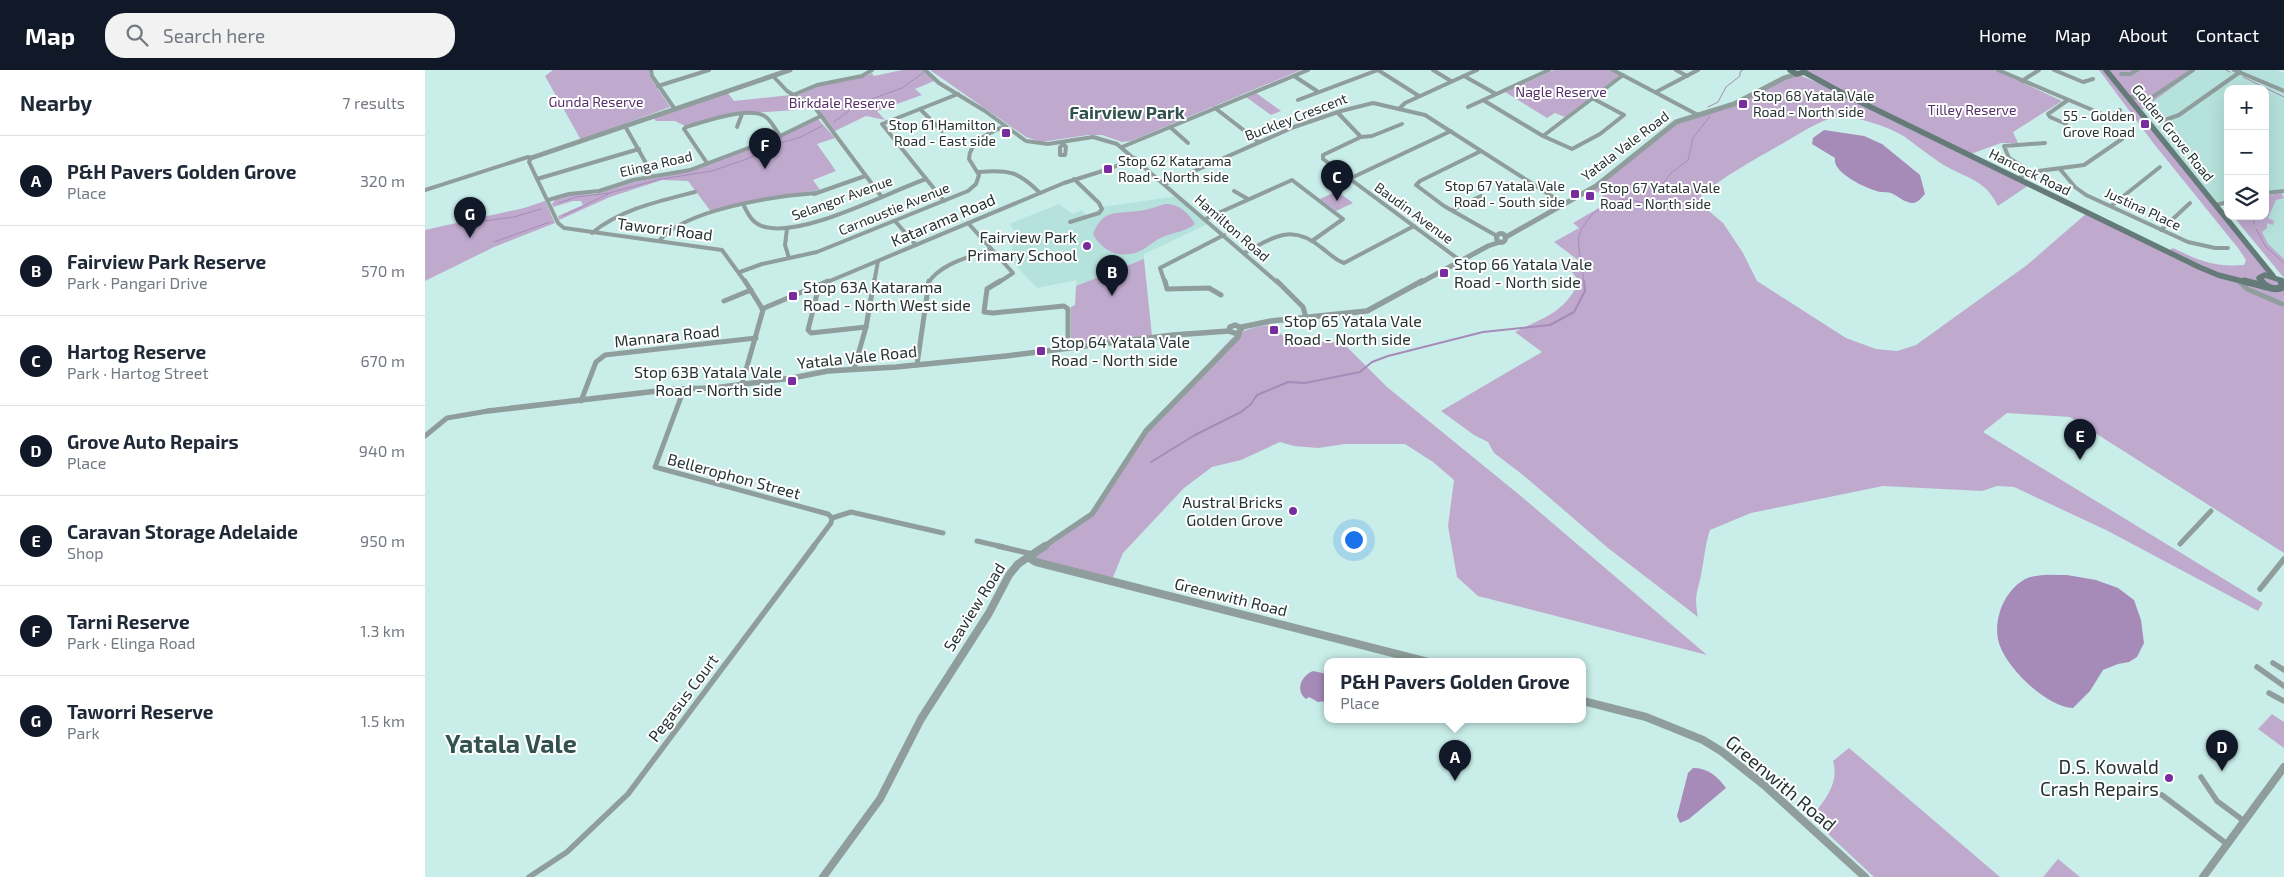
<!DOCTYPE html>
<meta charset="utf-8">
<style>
body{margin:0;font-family:"Exo 2",sans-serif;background:#f2f2f3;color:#1f2937}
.controls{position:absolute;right:15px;top:15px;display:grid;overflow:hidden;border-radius:10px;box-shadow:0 5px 20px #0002}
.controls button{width:45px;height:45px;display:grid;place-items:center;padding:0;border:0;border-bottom:1px solid #e0e1e3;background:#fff;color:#1f2937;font:25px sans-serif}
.you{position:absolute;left:928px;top:469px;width:18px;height:18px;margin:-12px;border:4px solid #fff;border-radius:50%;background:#1a73e8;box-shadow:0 0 0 8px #1a73e833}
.badge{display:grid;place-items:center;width:32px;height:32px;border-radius:50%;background:#111827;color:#fff;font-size:16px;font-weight:700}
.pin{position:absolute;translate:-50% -41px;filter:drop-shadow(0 1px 2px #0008)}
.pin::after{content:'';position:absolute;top:26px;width:18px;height:15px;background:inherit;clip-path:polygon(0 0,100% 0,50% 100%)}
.popup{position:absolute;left:899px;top:588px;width:262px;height:65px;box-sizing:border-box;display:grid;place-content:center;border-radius:10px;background:#fff;filter:drop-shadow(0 1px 4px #0005);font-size:16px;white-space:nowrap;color:#747a83}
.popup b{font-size:19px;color:#1f2937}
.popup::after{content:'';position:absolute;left:50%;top:100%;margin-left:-10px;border:10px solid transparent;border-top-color:#fff}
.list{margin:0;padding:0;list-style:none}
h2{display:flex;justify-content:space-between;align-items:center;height:65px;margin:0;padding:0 20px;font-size:21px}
h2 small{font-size:16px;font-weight:400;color:#747a83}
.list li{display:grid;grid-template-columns:32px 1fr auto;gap:15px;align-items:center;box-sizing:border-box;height:90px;padding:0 20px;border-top:1px solid #e0e1e3}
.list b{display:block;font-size:19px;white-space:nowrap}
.list p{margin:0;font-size:16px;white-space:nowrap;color:#747a83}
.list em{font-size:16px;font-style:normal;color:#747a83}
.icon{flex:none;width:28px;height:28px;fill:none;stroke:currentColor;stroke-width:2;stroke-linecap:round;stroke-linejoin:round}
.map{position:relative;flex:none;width:1859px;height:807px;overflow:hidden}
header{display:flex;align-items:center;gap:30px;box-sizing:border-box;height:70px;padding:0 25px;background:#111827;color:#fff}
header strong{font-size:24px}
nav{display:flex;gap:28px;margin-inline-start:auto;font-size:18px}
.search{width:350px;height:45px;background:#f2f2f3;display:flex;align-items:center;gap:12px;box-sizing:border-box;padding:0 18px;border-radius:20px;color:#747a83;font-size:19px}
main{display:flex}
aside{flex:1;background:#fff}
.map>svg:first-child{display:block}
</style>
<header>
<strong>Map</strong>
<div class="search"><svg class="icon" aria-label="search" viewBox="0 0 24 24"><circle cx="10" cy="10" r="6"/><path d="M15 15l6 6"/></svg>Search here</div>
<nav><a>Home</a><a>Map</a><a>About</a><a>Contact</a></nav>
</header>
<main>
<aside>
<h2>Nearby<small>7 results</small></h2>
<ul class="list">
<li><span class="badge">A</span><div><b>P&amp;H Pavers Golden Grove</b><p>Place</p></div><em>320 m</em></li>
<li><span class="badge">B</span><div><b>Fairview Park Reserve</b><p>Park · Pangari Drive</p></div><em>570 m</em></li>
<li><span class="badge">C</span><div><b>Hartog Reserve</b><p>Park · Hartog Street</p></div><em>670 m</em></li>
<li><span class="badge">D</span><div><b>Grove Auto Repairs</b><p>Place</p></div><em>940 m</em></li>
<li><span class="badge">E</span><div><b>Caravan Storage Adelaide</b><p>Shop</p></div><em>950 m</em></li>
<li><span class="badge">F</span><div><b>Tarni Reserve</b><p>Park · Elinga Road</p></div><em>1.3 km</em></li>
<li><span class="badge">G</span><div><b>Taworri Reserve</b><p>Park</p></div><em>1.5 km</em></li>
</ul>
</aside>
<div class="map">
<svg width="1859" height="807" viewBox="0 0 1859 807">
<rect width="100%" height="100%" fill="#c9eee9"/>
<!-- built -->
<g fill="#b5e2dc">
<path d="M 1771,0 L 1851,0 L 1859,3 L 1859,121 L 1840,124 L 1840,19 L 1803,19 L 1803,132 L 1791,135 L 1714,41 Z"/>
<path d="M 1859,123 L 1859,208 L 1809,146 L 1840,146 L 1840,126 Z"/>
<path d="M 754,126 L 785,153 L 719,184 L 719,189 L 651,216 L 652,210 L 612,218 L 586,190 L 588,167 L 593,164 L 584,154 L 634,134 L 648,144 L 657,140 L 662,146 L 674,143 L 676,137 Z"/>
</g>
<!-- green -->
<g fill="#bfaace">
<path d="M 128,0 L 224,0 L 225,7 L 245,37 L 156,70 L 120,6 Z"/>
<path d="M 477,0 L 498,0 L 509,11 L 490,19 L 497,25 L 452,41 L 460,50 L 441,46 L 410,61 L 393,39 L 373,25 C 394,8 424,16 447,3 L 449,6 Z"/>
<path d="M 505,0 L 876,0 L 706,71 L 697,72 L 677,65 L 663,65 L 616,72 L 601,67 Z"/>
<path d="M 1129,0 L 1186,0 L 1195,5 L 1140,47 L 1130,43 L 1122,48 L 1080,22 Z"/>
<path d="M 1380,0 L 1570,0 L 1637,31 L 1588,62 L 1593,73 L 1576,73 L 1543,85 L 1604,115 L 1573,136 C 1558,106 1539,109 1514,92 C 1502,84 1491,75 1480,67 C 1465,57 1425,43 1407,48 C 1389,53 1370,67 1353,76 C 1327,91 1300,106 1276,125 L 1279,137 L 1298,153 L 1318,183 L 1332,211 L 1421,268 L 1451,279 L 1472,281 L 1491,275 L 1602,195 L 1662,143 L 1742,182 L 1748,178 C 1775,191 1789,197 1819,195 L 1821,190 L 1813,178 L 1729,74 L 1674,0 L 1771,0 L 1715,41 L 1859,219 L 1859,483 L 1645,347 L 1582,343 L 1558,362 L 1838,533 L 1833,541 L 1683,461 L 1589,417 L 1572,416 L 1557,421 L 1458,416 L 1326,443 L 1285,460 C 1280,475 1280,484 1277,499 C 1274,521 1268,523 1273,547 L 1183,478 L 1098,405 L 1069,383 L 1063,372 L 1049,365 L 1016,341 L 1117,282 L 1090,262 C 1118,248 1141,242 1154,211 L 1142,196 L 1153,190 L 1129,172 L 1154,158 L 1148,153 L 1186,131 L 1167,119 L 1246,56 L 1301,37 L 1372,4 L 1408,19 Z"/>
<path d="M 302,22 L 309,31 L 366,25 L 387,39 L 308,44 L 260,56 L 250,51 L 231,51 L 228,47 Z"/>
<path d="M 831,23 L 856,41 L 846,45 L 821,27 Z"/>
<path d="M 393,49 L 410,68 L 392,74 L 411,101 L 388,110 L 395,120 L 350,127 L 287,143 L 263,111 L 237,110 L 185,127 L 134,150 L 133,146 L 158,135 L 156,131 L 148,131 L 128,137 L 127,134 L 131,129 L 144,125 L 170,124 L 208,112 L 266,101 Z"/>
<path d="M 912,121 L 928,133 L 911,141 L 895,129 Z"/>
<path d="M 1856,123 L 1859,128 L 1851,130 L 1843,148 L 1849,151 L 1848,155 L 1842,153 L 1842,158 L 1837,162 L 1843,174 L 1859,189 L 1859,208 L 1808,146 L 1840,146 L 1840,126 Z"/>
<path d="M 120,131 L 130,153 L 69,177 L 0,211 L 0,160 L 99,138 Z"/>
<path d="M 740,134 C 753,133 764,143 770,154 C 760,162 749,162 738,167 C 730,170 724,176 717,180 C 698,190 678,183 668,164 C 678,139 691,144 713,141 C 722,140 731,137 740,134 Z"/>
<path d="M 719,189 L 727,266 L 646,274 L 646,237 L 650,235 L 651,216 Z"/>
<path d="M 847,255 L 859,267 L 881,274 L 902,271 L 920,275 L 962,317 L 1097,427 L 1282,585 L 1053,526 L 1032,507 L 1023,456 L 1029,410 L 1008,392 L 980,374 L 920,374 L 893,378 L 869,376 L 855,372 L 816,390 L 787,397 L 759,418 L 698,483 L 686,512 L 607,491 L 607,484 L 660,450 L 736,344 L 806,269 C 817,259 833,256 847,255 Z"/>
<path d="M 1847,644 L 1859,652 L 1859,678 L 1833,659 Z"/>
<path d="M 1424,678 L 1575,807 L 1449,807 L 1386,748 C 1398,732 1415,714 1408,691 Z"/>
<path d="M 1633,789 L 1655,807 L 1618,807 Z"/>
</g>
<!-- water -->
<g fill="#a68bb8">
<path d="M 1399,60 L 1439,66 L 1457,74 L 1495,105 L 1500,124 C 1496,128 1494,132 1488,133 C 1480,133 1473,126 1466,123 C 1463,122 1459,122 1455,122 C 1442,119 1407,103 1410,88 L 1387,74 L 1388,68 Z"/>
<path d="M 1642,505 L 1671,510 L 1693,518 L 1709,530 L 1716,550 L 1719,573 L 1712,587 L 1704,592 L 1693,594 L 1678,600 L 1665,621 L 1648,638 C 1622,637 1584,600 1575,576 C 1569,561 1573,541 1581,528 C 1587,518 1598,507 1611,506 C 1620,504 1632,505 1642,505 Z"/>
<path d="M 888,601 L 902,604 L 902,631 L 893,632 L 884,627 L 881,629 C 870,620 876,606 888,601 Z"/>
<path d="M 1268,698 C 1283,698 1292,706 1301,718 L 1264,749 L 1255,753 L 1252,746 L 1263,703 Z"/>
</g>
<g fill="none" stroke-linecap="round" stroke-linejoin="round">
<!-- stream-far1 -->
<g stroke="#a68bb8" stroke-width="1">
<path d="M 1801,0 L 1805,2"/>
<path d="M 1818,7 L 1859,27"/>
<path d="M 1283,37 L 1293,32 L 1301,17 L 1315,6 L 1315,2 L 1318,0"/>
<path d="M 409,52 L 433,34 L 477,18 L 498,3"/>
<path d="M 134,133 L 151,127 L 184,123 L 236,109 L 287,101 L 322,89 L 352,74 L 376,67 L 397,56"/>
<path d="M 138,146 L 183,124"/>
<path d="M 1829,146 L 1829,154"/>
<path d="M 51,152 L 89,147 L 116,139"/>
<path d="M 1831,159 L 1841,177 L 1859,193"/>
<path d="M 69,172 L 125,152"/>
<path d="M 1159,213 C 1158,201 1152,176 1154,166 C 1160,146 1180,131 1200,129 C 1206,129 1213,132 1219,133 L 1227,128 L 1246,103 L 1263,90 L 1268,68 L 1285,46"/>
</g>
<!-- stream -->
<path stroke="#a68bb8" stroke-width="2" d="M 726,392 L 770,365 L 816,342 L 826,334 L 832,325 L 863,312 L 880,313 L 935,302 L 947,292 L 963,286 L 1058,262 L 1125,255 L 1149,242 L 1160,221 L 1159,211"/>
<!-- minor-far2 -->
<g stroke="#8f9e9c" stroke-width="4">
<path d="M 226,0 L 227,6 L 249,38"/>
<path d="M 500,0 L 514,13 L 560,41 L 601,71 L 623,74 L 668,67 L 692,74 L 853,213"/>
<path d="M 1008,0 L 1026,11"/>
<path d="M 1188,0 L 1273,45"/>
<path d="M 1251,0 L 1262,6"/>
<path d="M 1573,0 L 1677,44 L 1686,46 L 1695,40"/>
<path d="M 1629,0 L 1658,12 L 1668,9"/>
<path d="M 1809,0 L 1859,21"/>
<path d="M 1696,4 L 1705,4 L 1712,0"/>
<path d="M 348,6 L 362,21 L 391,39 L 456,126"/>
<path d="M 869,6 L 892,21"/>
<path d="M 1039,6 L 1071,24"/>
<path d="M 1597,11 L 1614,0"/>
<path d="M 233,16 L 284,0"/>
<path d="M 1231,22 L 1273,0"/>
<path d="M 368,25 L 392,15 L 437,6 L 447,0"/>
<path d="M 1703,27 L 1726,28 L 1768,0"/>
<path d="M 873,30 L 953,0 L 994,26"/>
<path d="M 1058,30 L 1118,66 L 1147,79 L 1175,64 L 1199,45 L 1167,28"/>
<path d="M 1043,37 L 1124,0"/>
<path d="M 790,38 L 834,72"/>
<path d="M 975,38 L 980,33 L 1052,0"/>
<path d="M 495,39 L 517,61"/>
<path d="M 913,43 L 936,67 L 898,85 L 898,89 L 1036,191"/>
<path d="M 1740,50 L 1754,45 L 1815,2"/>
<path d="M 1641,54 L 1625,47 L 1623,44 L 1643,30"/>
<path d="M 200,56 L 226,102 L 225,107"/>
<path d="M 312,57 L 317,44"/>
<path d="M 745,57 L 763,73"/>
<path d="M 1118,66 L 1198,5"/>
<path d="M 936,67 L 947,66 L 977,54"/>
<path d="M 637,72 L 641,77 L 640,85 L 635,85 L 635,77 L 638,75"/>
<path d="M 697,77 L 883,0"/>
<path d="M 1056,81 L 995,111 L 991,115 L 1019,136 L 1072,166"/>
<path d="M 282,93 L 259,59 L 261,57 C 279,52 325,35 341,47 C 347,52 351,60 355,66"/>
<path d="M 1635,99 L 1650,117 L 1661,125 L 1763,172 L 1790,178 L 1803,178"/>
<path d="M 554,102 C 584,99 594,102 615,123"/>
<path d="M 1606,102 L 1584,88 L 1579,76 L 1620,73"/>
<path d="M 112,109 L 214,79"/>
<path d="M 924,109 L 1026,61"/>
<path d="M 1592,109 L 1606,102 L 1659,95 L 1697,69"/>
<path d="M 740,114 L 869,57 L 916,41 L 948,33 L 1000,45 L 1139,134"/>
<path d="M 0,120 L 103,87 L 106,88 L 104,92 L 133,153 L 139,158 L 297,180 L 321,213"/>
<path d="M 809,121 L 823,129"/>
<path d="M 1840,123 L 1859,121"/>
<path d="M 389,124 L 440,106"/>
<path d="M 123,130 L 144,124 L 174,121 L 208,110 L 265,100 L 355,66 L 396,46"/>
<path d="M 519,131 L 457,54 L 533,24"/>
<path d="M 1791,135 L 1803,132"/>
<path d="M 319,136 C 324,146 328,154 340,157 C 379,167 461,123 501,109"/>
<path d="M 1686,136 L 1735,97"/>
<path d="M 1027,140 L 1056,126"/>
<path d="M 780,149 L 867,110 L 918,149 L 887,171"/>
<path d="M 470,151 L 491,175"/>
<path d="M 645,152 L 674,143 L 677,139 L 674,133 L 649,109"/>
<path d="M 543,153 L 588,203 L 573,213"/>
<path d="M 362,159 L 360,175 L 364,188"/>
<path d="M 1736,160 L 1765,133"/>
<path d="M 167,163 C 196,139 235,131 270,122"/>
<path d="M 234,171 C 260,139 351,126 391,123"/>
<path d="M 819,183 C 850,167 866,153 897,178 C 904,183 910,190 919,193 L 989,156"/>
<path d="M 315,202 L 337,194 L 392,182 L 543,121 L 551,114 L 554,105 L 544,89 C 544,71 566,62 580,56"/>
<path d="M 1812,209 L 1816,213"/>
<path d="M 400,213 L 639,113 L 684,99 L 710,88"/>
<path d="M 449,213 L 453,191"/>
<path d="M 503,213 C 516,193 545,187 566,179"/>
<path d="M 740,213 L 735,198 L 799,165"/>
</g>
<!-- minor-far1 -->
<g stroke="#8f9e9c" stroke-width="5">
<path d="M 575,211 L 562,219 L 559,242 L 568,243 L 639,236 L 643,239 L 643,278"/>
<path d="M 740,211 L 742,219 L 784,218 L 796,225"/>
<path d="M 852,211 L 878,237 L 882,251"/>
<path d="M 1814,211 L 1822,219 L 1857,234"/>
<path d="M 394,216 L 383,260 L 386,263 L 441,257"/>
<path d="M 299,231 L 326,220"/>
<path d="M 337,239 L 403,211"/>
<path d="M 492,295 L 504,211"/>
<path d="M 429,299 L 441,257 L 449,211"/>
<path d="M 317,314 L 338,240 L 320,211"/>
<path d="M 259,319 L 230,397 L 403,444 L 407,448 L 406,453 L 388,477"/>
<path d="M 156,331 L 171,292 L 180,285 L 331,268"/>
<path d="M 0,366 L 22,348 L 63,341"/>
<path d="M 407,448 L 426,442 L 518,463"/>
<path d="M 552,471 L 578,477"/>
<path d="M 1755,474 L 1786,441"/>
</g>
<!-- minor -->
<g stroke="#8f9e9c" stroke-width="5.5">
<path d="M 573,476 L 607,484"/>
<path d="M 1835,519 L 1859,489"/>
<path d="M 1848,593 L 1859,600"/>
<path d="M 1832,597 L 1859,616"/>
<path d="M 1844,623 L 1859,631"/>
<path d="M 1776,707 L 1792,731 L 1819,751"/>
<path d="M 1737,725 L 1802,774"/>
<path d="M 104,807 L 142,782 L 203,724 L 389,476"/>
</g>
<!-- tertiary-far2 -->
<g stroke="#8f9e9c" stroke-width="5">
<path d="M 106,88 L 365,0"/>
<circle cx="1076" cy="168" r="4.5"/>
<path d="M 1081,167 L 1171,116 L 1251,52 L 1309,34 L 1359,8 L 1371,4"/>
<path d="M 995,213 L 1063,176 L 1075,172"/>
</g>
<!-- tertiary-far1 -->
<g stroke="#8f9e9c" stroke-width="5.5">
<path d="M 810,255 L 817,258 L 812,264 L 804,261 L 805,257 Z"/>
<path d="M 817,257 L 846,251 L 942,241 L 997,211"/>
<path d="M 63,341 L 249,319 L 289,318 L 367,308 L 403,301 L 471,297 L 581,286 L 748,265 L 804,261"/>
<path d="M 618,477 L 667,444 L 721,361 L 813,267 L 814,263"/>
</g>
<!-- tertiary -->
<g stroke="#8f9e9c" stroke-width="8">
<path d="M 603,487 L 611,492 L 1003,592"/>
<path d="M 1158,631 L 1221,647 L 1278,670 L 1296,681 L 1339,715 L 1440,807"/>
<path d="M 398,807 L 455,729 L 496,649 L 564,543 L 584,505 L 593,494 L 620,476"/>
<path d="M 1778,807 L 1859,697"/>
</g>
<!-- secondary-far1 -->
<g stroke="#657b79" stroke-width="5.5">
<path d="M 1365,0 L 1372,4 L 1379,2"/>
<path d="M 1681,0 L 1848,206"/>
<path d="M 1379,2 L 1421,25 L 1774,197 L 1793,205 L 1824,213"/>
<path d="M 1837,213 L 1834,208 L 1840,205 L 1855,210 L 1856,213"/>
</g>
<!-- secondary -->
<g stroke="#657b79" stroke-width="7">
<path d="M 1819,211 L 1842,217"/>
<path d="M 1836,211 C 1842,218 1849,221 1858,217 L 1856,211"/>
</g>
</g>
<!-- markers -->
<g fill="#782c9e" stroke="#fff" stroke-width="2">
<rect x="1313" y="29" width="10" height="10" rx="2.5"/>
<rect x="1715" y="49" width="10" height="10" rx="2.5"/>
<rect x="576" y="58" width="10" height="10" rx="2.5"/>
<rect x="678" y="94" width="10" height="10" rx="2.5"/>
<rect x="1145" y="119" width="10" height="10" rx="2.5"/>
<rect x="1160" y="121" width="10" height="10" rx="2.5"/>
<circle cx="662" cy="176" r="5"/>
<rect x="1014" y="198" width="10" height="10" rx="2.5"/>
<rect x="363" y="221" width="10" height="10" rx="2.5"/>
<rect x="844" y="255" width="10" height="10" rx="2.5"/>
<rect x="611" y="276" width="10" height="10" rx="2.5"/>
<rect x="362" y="306" width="10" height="10" rx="2.5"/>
<circle cx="868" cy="441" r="5"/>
<circle cx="1744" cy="708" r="5"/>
</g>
<g text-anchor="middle" stroke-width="4" stroke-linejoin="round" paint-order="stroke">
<!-- far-park labels -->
<g font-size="14" fill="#532f68" stroke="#fff">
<text x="1136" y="27">Nagle Reserve</text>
<text x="171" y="37">Gunda Reserve</text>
<text x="417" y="38">Birkdale Reserve</text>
<text x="1547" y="45">Tilley Reserve</text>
</g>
<!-- far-poi labels -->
<g font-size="14" fill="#253432" stroke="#fff" text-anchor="start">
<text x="1328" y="31">Stop 68 Yatala Vale<tspan x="1328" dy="16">Road - North side</tspan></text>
<text x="1710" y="51" text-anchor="end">55 - Golden<tspan x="1710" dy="16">Grove Road</tspan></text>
<text x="571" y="60" text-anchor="end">Stop 61 Hamilton<tspan x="571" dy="16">Road - East side</tspan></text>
<text x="693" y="96">Stop 62 Katarama<tspan x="693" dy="16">Road - North side</tspan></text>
<text x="1140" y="121" text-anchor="end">Stop 67 Yatala Vale<tspan x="1140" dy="16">Road - South side</tspan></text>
<text x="1175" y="123">Stop 67 Yatala Vale<tspan x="1175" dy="16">Road - North side</tspan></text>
</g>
<!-- far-street labels -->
<g font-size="14" fill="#253432" stroke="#fff">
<text transform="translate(871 47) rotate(-21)" y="5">Buckley Crescent</text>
<text transform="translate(1748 63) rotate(51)" y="5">Golden Grove Road</text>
<text transform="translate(1200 76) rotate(-37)" y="5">Yatala Vale Road</text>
<text transform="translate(231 94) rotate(-13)" y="5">Elinga Road</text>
<text transform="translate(1605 102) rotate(26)" y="5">Hancock Road</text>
<text transform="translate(417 128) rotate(-20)" y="5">Selangor Avenue</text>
<text transform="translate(469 139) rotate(-22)" y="5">Carnoustie Avenue</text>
<text transform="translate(1718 139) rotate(25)" y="5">Justina Place</text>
<text transform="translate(989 143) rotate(36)" y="5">Baudin Avenue</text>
<text transform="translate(807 158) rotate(41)" y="5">Hamilton Road</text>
</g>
<!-- street labels -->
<g font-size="16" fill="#253432" stroke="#fff">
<text transform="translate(518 150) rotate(-23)" y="6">Katarama Road</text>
<text transform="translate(240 159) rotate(7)" y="6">Taworri Road</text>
<text transform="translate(242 266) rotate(-6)" y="6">Mannara Road</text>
<text transform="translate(432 287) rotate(-6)" y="6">Yatala Vale Road</text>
<text transform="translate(309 406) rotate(15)" y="6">Bellerophon Street</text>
<text transform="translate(806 527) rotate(14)" y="6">Greenwith Road</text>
<text transform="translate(549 537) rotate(-58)" y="6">Seaview Road</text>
<text transform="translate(258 628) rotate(-53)" y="6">Pegasus Court</text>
</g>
<!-- poi labels -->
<g font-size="16" fill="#253432" stroke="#fff" text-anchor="start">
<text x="652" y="173" text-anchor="end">Fairview Park<tspan x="652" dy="18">Primary School</tspan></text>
<text x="1029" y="200">Stop 66 Yatala Vale<tspan x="1029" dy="18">Road - North side</tspan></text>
<text x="378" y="223">Stop 63A Katarama<tspan x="378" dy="18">Road - North West side</tspan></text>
<text x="859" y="257">Stop 65 Yatala Vale<tspan x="859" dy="18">Road - North side</tspan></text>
<text x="626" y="278">Stop 64 Yatala Vale<tspan x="626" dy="18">Road - North side</tspan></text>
<text x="357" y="308" text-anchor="end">Stop 63B Yatala Vale<tspan x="357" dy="18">Road - North side</tspan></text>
<text x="858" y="438" text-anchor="end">Austral Bricks<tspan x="858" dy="18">Golden Grove</tspan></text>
</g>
<!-- far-district labels -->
<g font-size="18" font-weight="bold" fill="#32524f" stroke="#fff">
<text x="702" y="49">Fairview Park</text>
</g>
<!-- near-poi labels -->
<g font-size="19" fill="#253432" stroke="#fff" text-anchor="end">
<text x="1734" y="704">D.S. Kowald<tspan x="1734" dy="22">Crash Repairs</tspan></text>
</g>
<!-- near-street labels -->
<g font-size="19" fill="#253432" stroke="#fff">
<text transform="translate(1356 713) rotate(40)" y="7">Greenwith Road</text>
</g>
<!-- near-district labels -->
<g font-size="25" font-weight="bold" fill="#32524f" stroke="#fff">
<text x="86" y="683">Yatala Vale</text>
</g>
</g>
</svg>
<div class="controls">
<button>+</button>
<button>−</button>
<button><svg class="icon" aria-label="layers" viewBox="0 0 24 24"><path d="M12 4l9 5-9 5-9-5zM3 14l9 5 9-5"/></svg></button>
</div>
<div class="you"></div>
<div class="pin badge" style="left:1030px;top:711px">A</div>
<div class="popup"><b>P&amp;H Pavers Golden Grove</b>Place</div>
<div class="pin badge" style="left:687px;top:226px">B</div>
<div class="pin badge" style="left:912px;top:131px">C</div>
<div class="pin badge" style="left:1797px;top:701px">D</div>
<div class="pin badge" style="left:1655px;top:390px">E</div>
<div class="pin badge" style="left:340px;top:99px">F</div>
<div class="pin badge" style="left:45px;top:168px">G</div>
</div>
</main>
